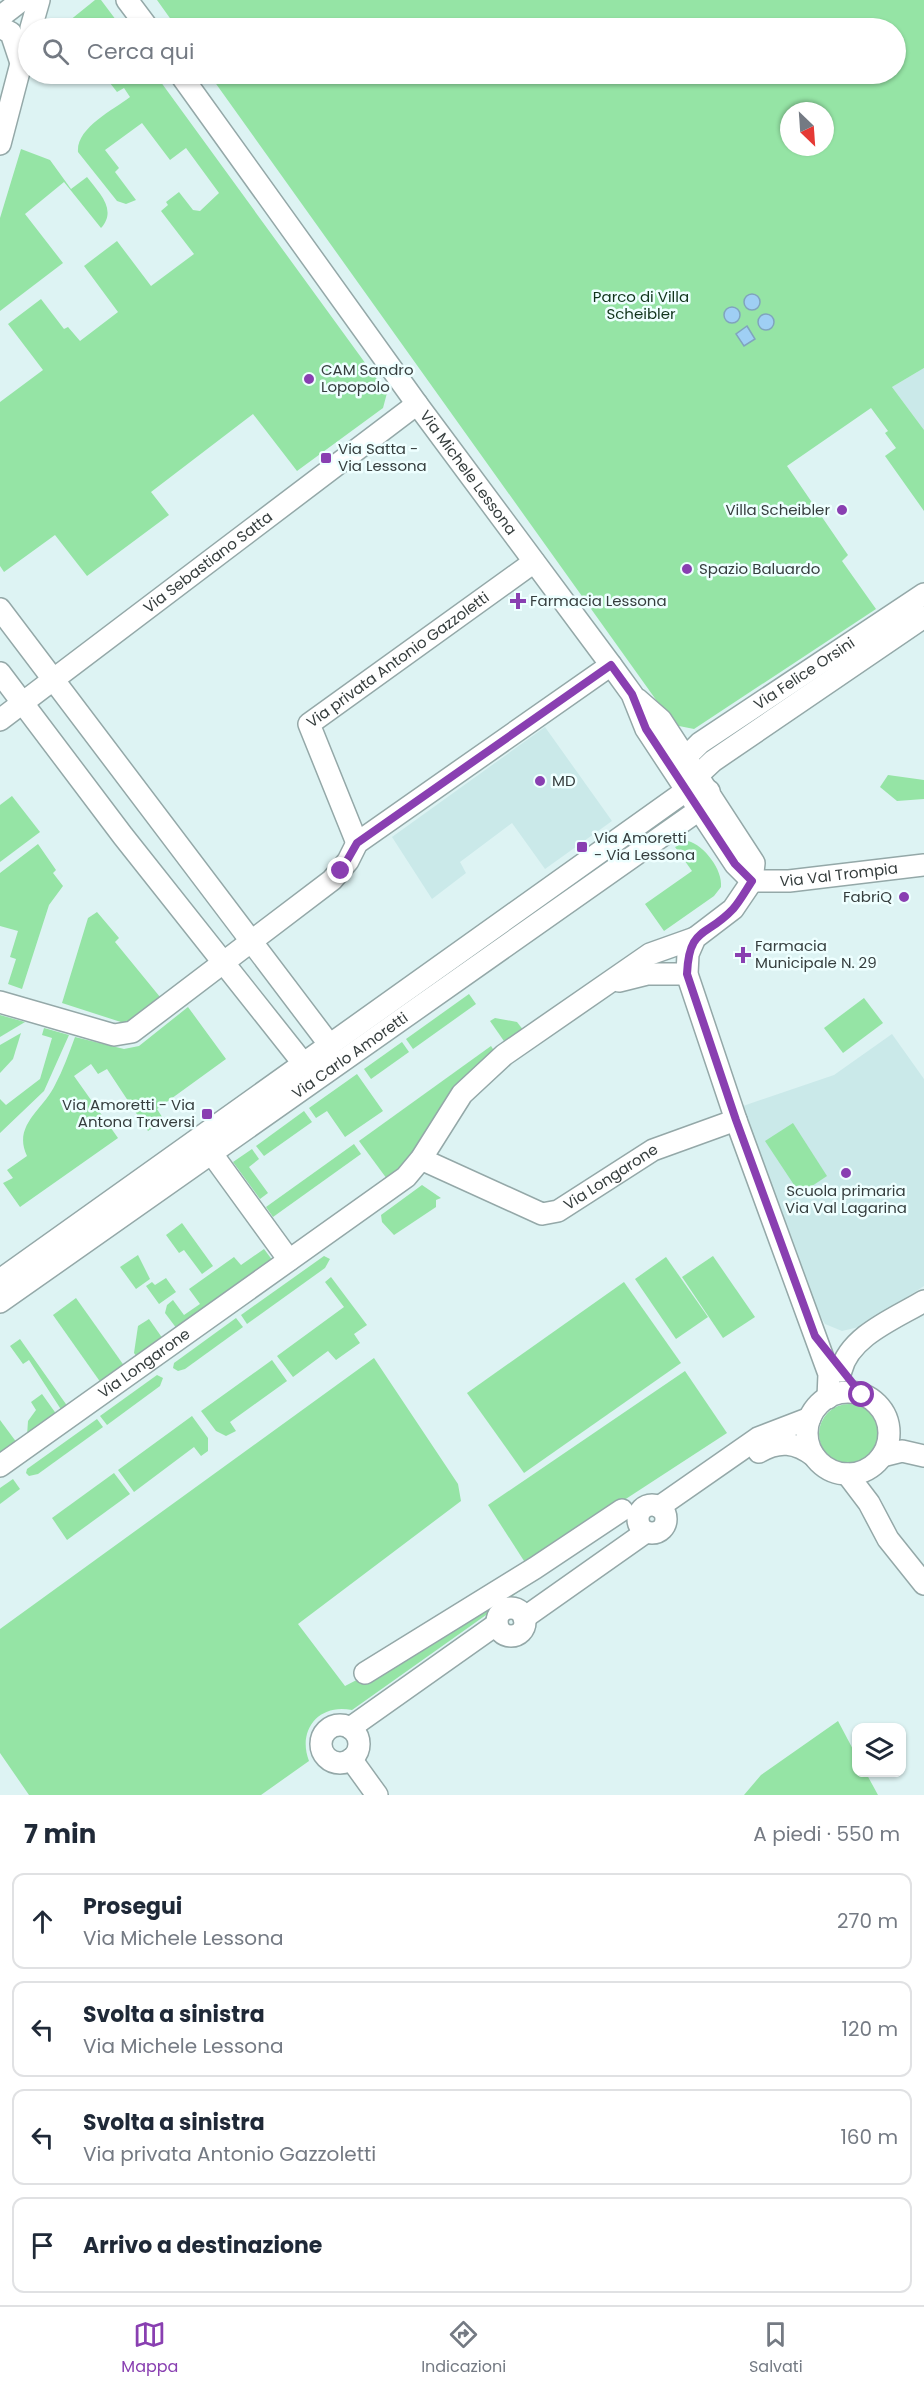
<!DOCTYPE html>
<html lang="it">
<meta charset="utf-8">
<style>
body{margin:0;font-family:Poppins,sans-serif;background:#f2f2f3;color:#1f2937}
.controls{position:absolute;right:18px;bottom:18px;display:grid;overflow:hidden;border-radius:12px;box-shadow:0 2px 4px #0004}
.controls button{width:54px;height:54px;display:grid;place-items:center;padding:0;border:0;border-bottom:2px solid #e0e1e3;background:#fff;color:#1f2937;font:30px sans-serif}
.compass{position:absolute;left:780px;top:102px;width:54px;height:54px;border-radius:50%;background:#fff;box-shadow:0 2px 4px #0004;rotate:155deg}
.stop{position:absolute;width:18px;height:18px;margin:-14px;border:4px solid #893fb1;border-radius:50%;background:#fff}
.stop.end{background:#893fb1;border-color:#fff;box-shadow:0 2px 6px #0008}
.list{margin:0;padding:0;list-style:none}
h2{display:flex;justify-content:space-between;align-items:center;height:78px;margin:0;padding:0 24px;font-size:26px}
h2 small{font-size:20px;font-weight:400;color:#747a83}
.list li{display:grid;grid-template-columns:39px 1fr auto;gap:18px;align-items:center;box-sizing:border-box;height:96px;margin:0 12px 12px;padding:0 12px;border:2px solid #e0e1e3;border-radius:12px}
.list b{display:block;font-size:22px;white-space:nowrap}
.list p{margin:0;font-size:20px;white-space:nowrap;color:#747a83}
.list em{font-size:20px;font-style:normal;color:#747a83}
.icon{flex:none;width:33px;height:33px;fill:none;stroke:currentColor;stroke-width:2;stroke-linecap:round;stroke-linejoin:round}
.map{position:relative;flex:none;width:924px;height:1795px;overflow:hidden}
.search{position:absolute;background:#fff;box-shadow:0 2px 4px #0004;left:18px;right:18px;top:18px;height:66px;display:flex;align-items:center;gap:15px;box-sizing:border-box;padding:0 21px;border-radius:33px;color:#747a83;font-size:22px}
.sheet{height:510px;background:#fff}
nav{display:flex;justify-content:space-around;align-items:center;box-sizing:border-box;height:84px;border-top:2px solid #e0e1e3;background:#fff;font-size:16px;color:#747a83}
nav a{display:grid;justify-items:center;gap:3px}
nav .on{color:#893fb1}
.map>svg:first-child{display:block}
</style>
<div class="map">
<svg width="924" height="1795" viewBox="0 0 924 1795">
<rect width="100%" height="100%" fill="#ddf3f3"/>
<!-- built -->
<g fill="#cae9e9">
<path d="M 924,368 L 924,430 L 892,387 Z"/>
<path d="M 545,727 L 612,821 L 545,869 L 512,823 L 460,862 L 466,873 L 432,899 L 392,837 Z"/>
<path d="M 892,1034 L 924,1079 L 924,1286 L 863,1326 L 842,1331 L 825,1324 L 816,1309 L 743,1106 L 834,1075 Z"/>
</g>
<!-- green -->
<g fill="#95e4a5" fill-rule="evenodd">
<path d="M 95,0 L 101,0 L 122,28 L 67,28 L 64,25 Z"/>
<path d="M 157,0 L 924,0 L 924,368 L 892,387 L 924,430 L 924,511 L 885,456 L 896,448 L 885,433 L 888,431 L 871,408 L 787,466 L 848,555 L 842,561 L 876,609 L 694,729 L 674,725 L 209,74 L 896,74 L 896,28 L 177,28 ZM 789,111 L 825,111 L 825,147 L 789,147 Z"/>
<path d="M 103,74 L 155,74 L 387,393 L 383,408 L 297,471 L 253,414 L 151,492 L 169,515 L 87,576 L 55,535 L 4,572 L 0,566 L 0,402 L 43,370 L 8,324 L 41,299 L 64,329 L 68,327 L 80,341 L 118,312 L 84,266 L 117,241 L 151,286 L 194,254 L 161,211 L 168,205 L 166,202 L 179,192 L 193,210 L 200,211 L 219,193 L 186,148 L 170,160 L 142,123 L 105,150 L 119,168 L 115,172 L 136,200 L 126,204 L 117,201 L 78,152 C 76,128 113,110 130,97 L 124,88 L 117,92 Z"/>
<path d="M 21,149 L 50,160 L 71,189 L 87,177 C 98,192 118,209 101,228 L 64,182 L 25,214 L 63,263 L 0,311 L 0,218 Z"/>
<path d="M 888,775 L 924,780 L 924,799 L 897,801 L 880,787 Z"/>
<path d="M 12,796 L 40,832 L 0,862 L 0,805 Z"/>
<path d="M 688,841 C 704,845 723,870 721,887 L 714,896 L 664,931 L 645,904 L 692,871 L 675,847 Z"/>
<path d="M 38,844 L 56,870 L 53,873 L 63,886 L 49,905 L 22,989 L 8,984 L 16,959 L 10,957 L 18,931 L 0,926 L 0,873 Z"/>
<path d="M 97,912 L 119,938 L 115,942 L 160,997 L 127,1024 L 62,1003 L 88,918 Z"/>
<path d="M 469,994 L 476,1004 L 413,1049 L 406,1039 Z"/>
<path d="M 864,998 L 883,1023 L 843,1053 L 824,1028 Z"/>
<path d="M 188,1007 L 226,1059 L 157,1109 L 164,1120 L 148,1131 L 107,1069 L 98,1074 L 91,1064 L 74,1076 L 118,1138 L 20,1207 L 3,1183 L 13,1178 L 7,1170 L 27,1156 C 12,1125 44,1109 55,1085 C 63,1070 69,1053 75,1037 L 124,1049 L 139,1046 Z"/>
<path d="M 0,1015 L 25,1022 L 0,1037 Z"/>
<path d="M 495,1018 L 517,1022 L 524,1031 L 506,1044 L 490,1021 Z"/>
<path d="M 44,1028 L 69,1035 L 44,1091 L 0,1133 L 0,1099 L 6,1105 L 40,1079 L 52,1038 L 42,1035 Z"/>
<path d="M 21,1033 L 13,1059 L 0,1073 L 0,1045 Z"/>
<path d="M 402,1042 L 409,1052 L 371,1079 L 364,1069 Z"/>
<path d="M 491,1046 L 495,1052 L 407,1162 L 387,1179 L 359,1141 Z"/>
<path d="M 357,1074 L 383,1111 L 345,1137 L 327,1111 L 316,1118 L 309,1108 Z"/>
<path d="M 304,1111 L 312,1122 L 264,1156 L 256,1146 Z"/>
<path d="M 793,1123 L 827,1176 L 800,1194 L 765,1141 Z"/>
<path d="M 354,1144 L 361,1154 L 273,1217 L 266,1207 Z"/>
<path d="M 252,1149 L 259,1159 L 249,1167 L 268,1193 L 260,1199 L 233,1162 Z"/>
<path d="M 422,1185 L 441,1198 L 436,1200 L 436,1207 L 394,1235 L 382,1222 L 381,1215 Z"/>
<path d="M 182,1223 L 213,1266 L 202,1274 L 184,1250 L 179,1253 L 166,1235 Z"/>
<path d="M 264,1249 L 273,1261 L 177,1329 L 165,1313 L 167,1305 L 173,1300 L 184,1315 L 200,1304 L 189,1289 L 234,1257 L 241,1265 Z"/>
<path d="M 138,1255 L 150,1279 L 136,1289 L 120,1267 Z"/>
<path d="M 324,1256 L 330,1259 L 325,1268 L 247,1324 L 241,1315 Z"/>
<path d="M 713,1256 L 755,1317 L 723,1338 L 682,1277 Z"/>
<path d="M 666,1257 L 708,1317 L 676,1339 L 635,1279 Z"/>
<path d="M 331,1277 L 367,1325 L 354,1334 L 360,1343 L 336,1360 L 328,1351 L 293,1377 L 277,1356 L 344,1307 L 325,1282 Z"/>
<path d="M 166,1278 L 176,1292 L 159,1304 L 146,1286 L 152,1282 L 155,1285 Z"/>
<path d="M 624,1282 L 681,1363 L 524,1473 L 467,1393 Z"/>
<path d="M 76,1298 L 125,1367 L 101,1383 L 53,1315 Z"/>
<path d="M 236,1318 L 243,1327 L 185,1369 L 178,1371 L 173,1368 L 174,1363 Z"/>
<path d="M 149,1319 L 163,1339 L 137,1357 L 134,1353 L 138,1326 Z"/>
<path d="M 20,1339 L 68,1407 L 62,1411 L 29,1360 L 23,1364 L 10,1346 Z"/>
<path d="M 374,1358 L 458,1484 L 461,1501 L 298,1624 L 345,1686 L 405,1655 L 520,1582 L 524,1588 L 352,1710 C 319,1703 297,1730 309,1761 L 261,1795 L 29,1795 L 0,1753 L 0,1629 Z"/>
<path d="M 272,1360 L 287,1381 L 230,1422 L 236,1431 L 226,1436 L 216,1431 L 201,1411 Z"/>
<path d="M 685,1371 L 727,1433 L 526,1564 L 488,1505 Z"/>
<path d="M 157,1375 L 163,1378 L 160,1386 L 107,1425 L 100,1416 Z"/>
<path d="M 42,1394 L 57,1415 L 27,1436 L 28,1421 L 36,1410 L 31,1402 Z"/>
<circle cx="849" cy="1434" r="30"/>
<path d="M 192,1416 L 208,1438 L 208,1451 L 201,1456 L 194,1447 L 134,1492 L 118,1470 Z"/>
<path d="M 97,1419 L 103,1427 L 38,1474 L 29,1476 L 26,1473 L 27,1469 Z"/>
<path d="M 0,1420 L 17,1443 L 0,1455 Z"/>
<path d="M 114,1473 L 130,1494 L 67,1540 L 52,1518 Z"/>
<path d="M 13,1479 L 20,1489 L 0,1504 L 0,1488 Z"/>
<path d="M 838,1721 L 856,1755 L 856,1772 L 866,1773 L 878,1795 L 744,1795 L 761,1775 Z"/>
</g>
<!-- water -->
<g fill="#9fcff4" stroke="#80a4bd" stroke-width="1.5">
<circle cx="752" cy="302" r="8"/>
<circle cx="732" cy="315" r="8"/>
<circle cx="766" cy="322" r="8"/>
<path d="M 747,326 L 755,339 L 744,346 L 736,334 Z"/>
</g>
<g fill="none" stroke-linecap="round" stroke-linejoin="round">
<defs>
<g id="minor">
<path d="M 127,0 L 148,28"/>
<path d="M 0,17 L 22,0"/>
<path d="M 0,27 L 11,33 L 21,63"/>
<path d="M 31,28 L 39,0"/>
<path id="s1" d="M 180,74 L 417,404 L 611,665 L 632,694 L 646,729 L 735,864 L 752,881"/>
<path d="M 0,144 L 28,37"/>
<path d="M 0,609 L 329,1044 L 328,1059"/>
<path d="M 0,673 L 123,836 L 303,1063 L 316,1067"/>
<path d="M 637,699 L 661,720 L 754,863 L 752,881 L 733,909 L 695,938 L 688,954 L 687,974 L 736,1120 L 829,1374 L 828,1398"/>
<path id="s2" d="M 0,720 L 417,404"/>
<path id="s3" d="M 681,770 L 686,757 L 700,743 L 924,594"/>
<path d="M 698,775 L 713,761 L 924,617"/>
<path id="s4" d="M 357,843 L 309,724 L 534,562"/>
<path id="s5" d="M 752,881 L 789,881 L 924,865"/>
<path d="M 619,981 L 647,974 L 687,974"/>
<path d="M 0,1002 L 114,1035 L 132,1032 L 332,880 L 348,861 L 357,843 L 611,665"/>
<path d="M 212,1154 L 289,1260"/>
<path id="s6" d="M 421,1159 L 542,1214 L 558,1211 L 653,1150 L 736,1120"/>
<path d="M 0,1280 L 687,790"/>
<path id="s7" d="M 0,1302 L 699,810 L 709,791"/>
<path d="M 841,1371 C 849,1336 896,1318 924,1301"/>
<circle cx="848" cy="1433" r="41"/>
<path d="M 759,1452 C 779,1440 796,1442 814,1456"/>
<path d="M 882,1456 L 902,1451 L 924,1456"/>
<path id="s8" d="M 0,1466 L 406,1177 L 421,1159 L 462,1094 L 504,1055 L 650,954 L 695,938"/>
<path d="M 847,1474 L 869,1503 L 888,1539 L 924,1584"/>
<circle cx="652" cy="1519" r="14"/>
<path d="M 659,1507 L 758,1438 L 810,1418"/>
<circle cx="511" cy="1622" r="14"/>
<path d="M 524,1618 L 646,1532"/>
<path d="M 365,1673 L 535,1568 L 622,1510"/>
<circle cx="340" cy="1744" r="19"/>
<path d="M 350,1728 L 497,1624"/>
<path d="M 351,1759 L 377,1795"/>
</g>
</defs>
<!-- minor casing -->
<use href="#minor" stroke="#94a8a8" stroke-width="24"/>
<!-- minor -->
<use href="#minor" stroke="#fff" stroke-width="21"/>
</g>
<g fill="none" stroke-linecap="round" stroke-linejoin="round">
<!-- route -->
<path stroke="#893fb1" stroke-width="8" d="M 341,871 L 357,843 L 611,665 L 632,694 L 646,729 L 735,864 L 752,881 C 746,890 740,901 733,909 C 706,938 689,926 687,974 L 736,1120 L 815,1336 L 862,1395"/>
</g>
<!-- markers -->
<g fill="#893fb1" stroke="#eff" stroke-width="2">
<circle cx="309" cy="379" r="6"/>
<rect x="320" y="452" width="12" height="12" rx="3"/>
<circle cx="842" cy="510" r="6"/>
<circle cx="687" cy="569" r="6"/>
<path d="M515 592h6v6h6v6h-6v6h-6v-6h-6v-6h6z"/>
<circle cx="540" cy="781" r="6"/>
<rect x="576" y="841" width="12" height="12" rx="3"/>
<circle cx="904" cy="897" r="6"/>
<path d="M740 946h6v6h6v6h-6v6h-6v-6h-6v-6h6z"/>
<rect x="201" y="1108" width="12" height="12" rx="3"/>
<circle cx="846" cy="1173" r="6"/>
</g>
<g text-anchor="middle" stroke-width="5" stroke-linejoin="round" paint-order="stroke">
<!-- park labels -->
<g font-size="15" fill="#10331a" stroke="#eff">
<text x="641" y="302">Parco di Villa<tspan x="641" dy="17">Scheibler</tspan></text>
</g>
<!-- poi labels -->
<g font-size="15" fill="#363e3e" stroke="#eff" text-anchor="start">
<text x="321" y="375">CAM Sandro<tspan x="321" dy="17">Lopopolo</tspan></text>
<text x="338" y="454">Via Satta -<tspan x="338" dy="17">Via Lessona</tspan></text>
<text x="830" y="515" text-anchor="end">Villa Scheibler</text>
<text x="699" y="574">Spazio Baluardo</text>
<text x="530" y="606">Farmacia Lessona</text>
<text x="552" y="786">MD</text>
<text x="594" y="843">Via Amoretti<tspan x="594" dy="17">- Via Lessona</tspan></text>
<text x="892" y="902" text-anchor="end">FabriQ</text>
<text x="755" y="951">Farmacia<tspan x="755" dy="17">Municipale N. 29</tspan></text>
<text x="195" y="1110" text-anchor="end">Via Amoretti - Via<tspan x="195" dy="17">Antona Traversi</tspan></text>
<text x="846" y="1196" text-anchor="middle">Scuola primaria<tspan x="846" dy="17">Via Val Lagarina</tspan></text>
</g>
<!-- street labels -->
<g font-size="15" fill="#363e3e" stroke="#eff">
<text dy="5" stroke="none"><textPath href="#s1" startOffset="492">Via Michele Lessona</textPath></text>
<text dy="5" stroke="none"><textPath href="#s2" startOffset="261">Via Sebastiano Satta</textPath></text>
<text dy="5" stroke="none"><textPath href="#s4" startOffset="238">Via privata Antonio Gazzoletti</textPath></text>
<text dy="5" stroke="none"><textPath href="#s3" startOffset="159">Via Felice Orsini</textPath></text>
<text dy="5" stroke="none"><textPath href="#s5" startOffset="87">Via Val Trompia</textPath></text>
<text dy="5" stroke="none"><textPath href="#s7" startOffset="428">Via Carlo Amoretti</textPath></text>
<text dy="5" stroke="none"><textPath href="#s6" startOffset="212">Via Longarone</textPath></text>
<text dy="5" stroke="none"><textPath href="#s8" startOffset="177">Via Longarone</textPath></text>
</g>
</g>
</svg>
<div class="controls">
<button><svg class="icon" aria-label="layers" viewBox="0 0 24 24"><path d="M12 4l9 5-9 5-9-5zM3 14l9 5 9-5"/></svg></button>
</div>
<svg class="compass" viewBox="-18 -18 36 36"><path d="M0-13l5 13h-10z" fill="#e53935"/><path d="M0 13l5-13h-10z" fill="#747a83"/></svg>
<div class="stop" style="left:862px;top:1395px"></div>
<div class="stop end" style="left:341px;top:871px"></div>
<div class="search"><svg class="icon" aria-label="search" viewBox="0 0 24 24"><circle cx="10" cy="10" r="6"/><path d="M15 15l6 6"/></svg>Cerca qui</div>
</div>
<section class="sheet">
<h2>7 min<small>A piedi · 550 m</small></h2>
<ul class="list">
<li><svg class="icon" aria-label="ahead" viewBox="0 0 24 24"><path d="M12 20V5M6 11l6-6 6 6"/></svg><div><b>Prosegui</b><p>Via Michele Lessona</p></div><em>270 m</em></li>
<li><svg class="icon" aria-label="left" viewBox="0 0 24 24"><path d="M17 20v-9H6M10 6l-5 5 5 5"/></svg><div><b>Svolta a sinistra</b><p>Via Michele Lessona</p></div><em>120 m</em></li>
<li><svg class="icon" aria-label="left" viewBox="0 0 24 24"><path d="M17 20v-9H6M10 6l-5 5 5 5"/></svg><div><b>Svolta a sinistra</b><p>Via privata Antonio Gazzoletti</p></div><em>160 m</em></li>
<li><svg class="icon" aria-label="arrive" viewBox="0 0 24 24"><path d="M6 21V4h12l-3 4 3 4H6"/></svg><div><b>Arrivo a destinazione</b></div></li>
</ul>
</section>
<nav>
<a class="on"><svg class="icon" aria-label="map" viewBox="0 0 24 24"><path d="M3 6l6-2 6 2 6-2v14l-6 2-6-2-6 2zM9 4v14M15 6v14"/></svg>Mappa</a>
<a><svg class="icon" aria-label="directions" viewBox="0 0 24 24"><path d="M12 3l9 9-9 9-9-9zM9 14v-3h6M13 9l2 2-2 2"/></svg>Indicazioni</a>
<a><svg class="icon" aria-label="saved" viewBox="0 0 24 24"><path d="M7 4h10v16l-5-4-5 4z"/></svg>Salvati</a>
</nav>
